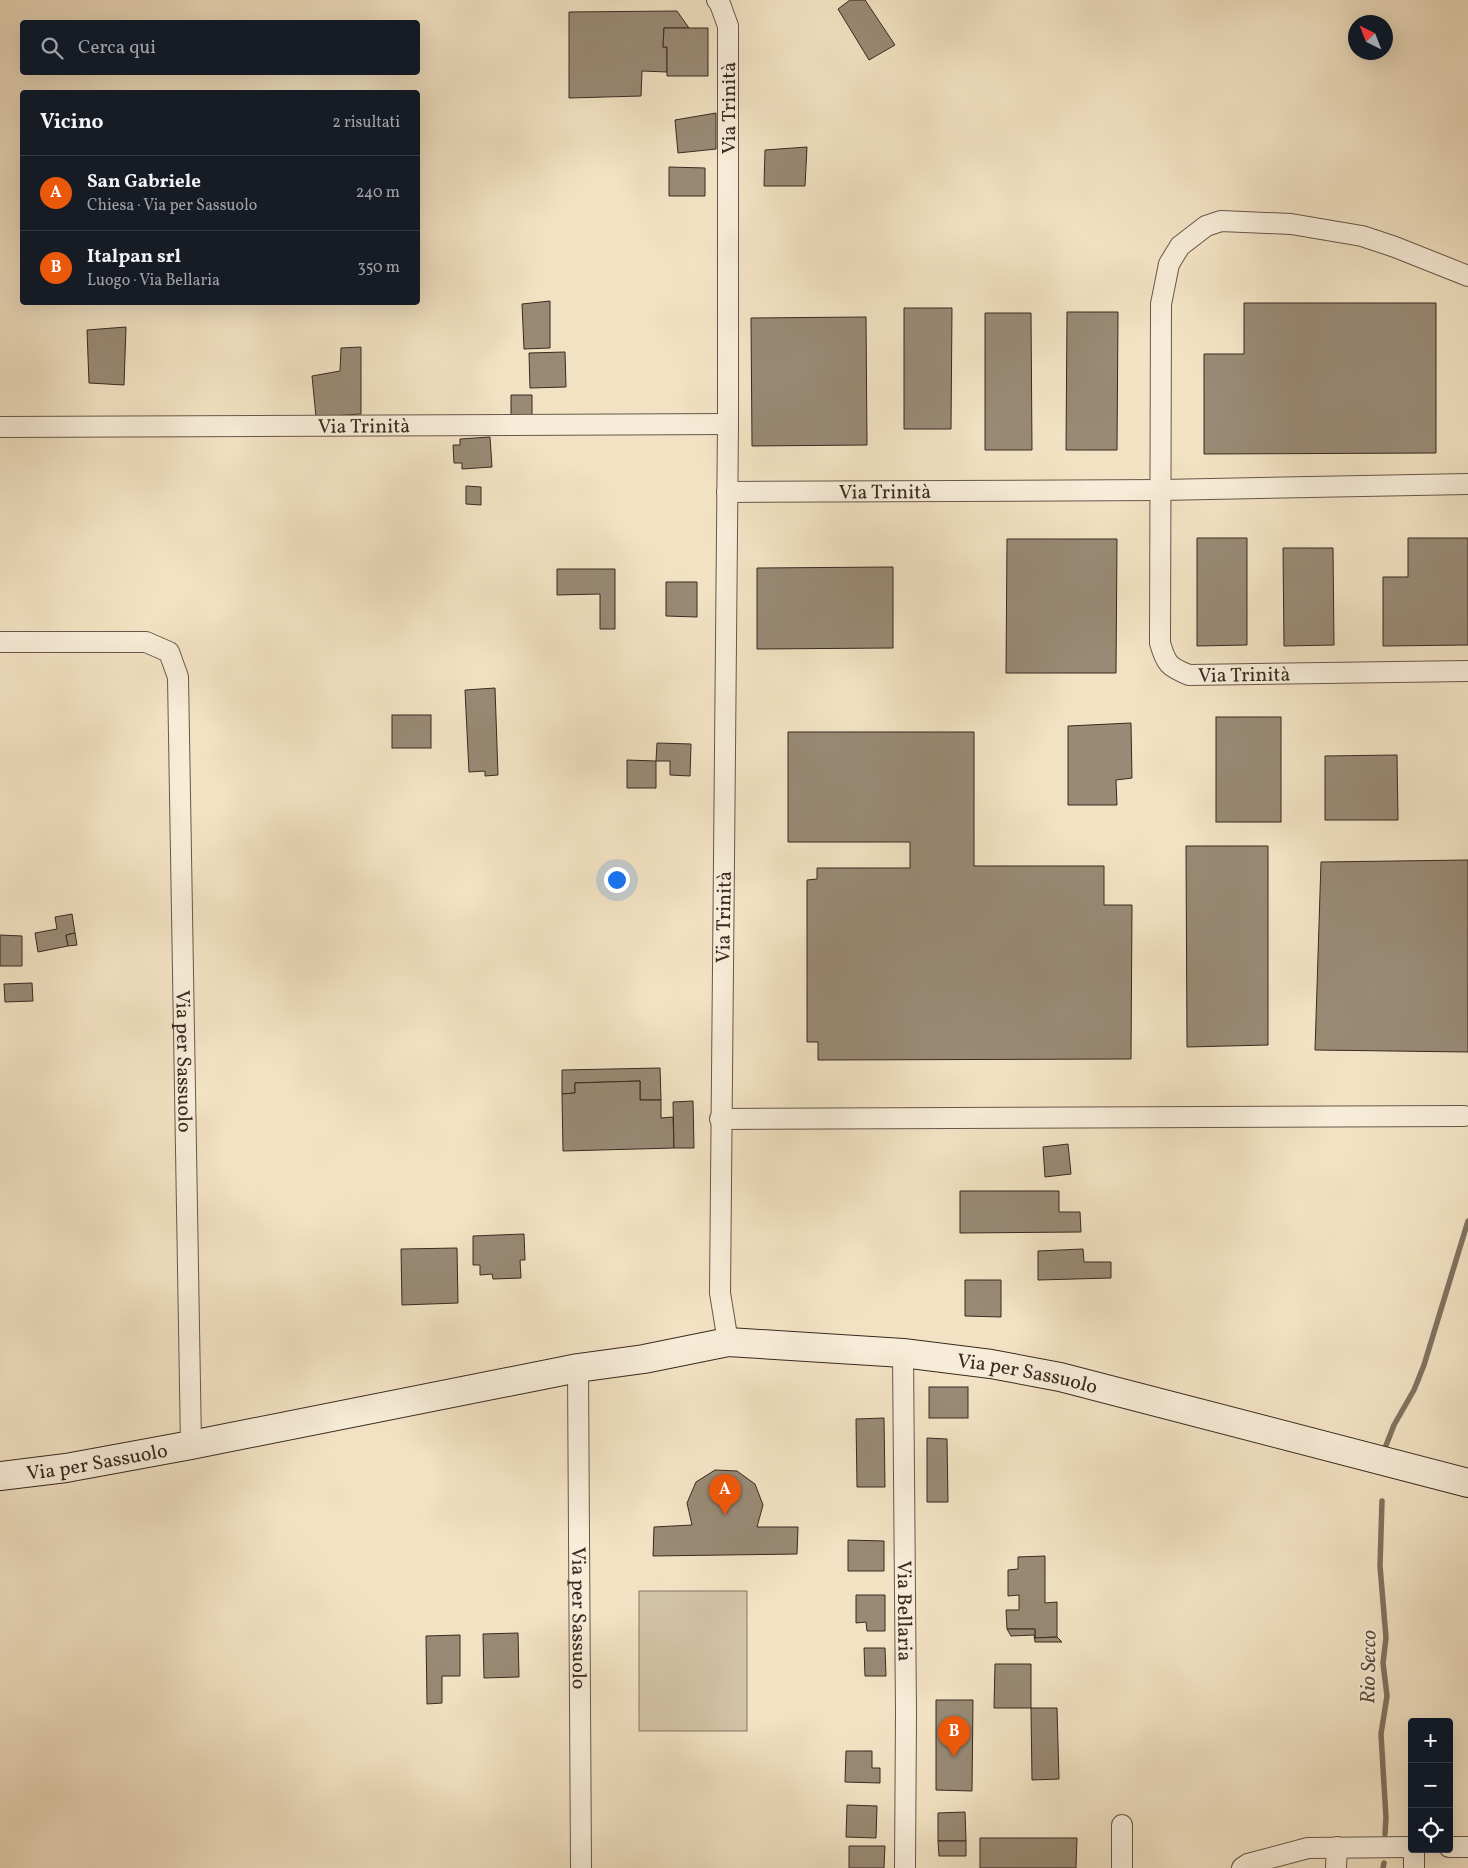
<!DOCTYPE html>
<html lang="it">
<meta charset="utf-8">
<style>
body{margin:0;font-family:Vollkorn,serif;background:#242831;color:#f1f3f6}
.controls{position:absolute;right:15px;bottom:15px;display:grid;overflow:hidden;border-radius:5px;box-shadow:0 5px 20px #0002}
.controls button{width:45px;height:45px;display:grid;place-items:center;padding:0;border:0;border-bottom:1px solid #363941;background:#171b24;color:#f1f3f6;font:25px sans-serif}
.compass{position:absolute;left:1348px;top:15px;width:45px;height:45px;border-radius:50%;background:#171b24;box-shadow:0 5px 20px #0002;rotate:318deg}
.you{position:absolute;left:616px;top:879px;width:18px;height:18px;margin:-12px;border:4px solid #fff;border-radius:50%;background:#1a73e8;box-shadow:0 0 0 8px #1a73e833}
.badge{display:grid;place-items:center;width:32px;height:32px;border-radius:50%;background:#ea580c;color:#fff;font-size:16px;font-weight:700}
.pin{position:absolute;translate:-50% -41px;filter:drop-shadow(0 1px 2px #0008)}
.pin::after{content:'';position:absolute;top:26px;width:18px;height:15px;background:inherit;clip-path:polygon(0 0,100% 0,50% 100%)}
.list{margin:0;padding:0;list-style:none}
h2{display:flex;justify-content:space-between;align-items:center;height:65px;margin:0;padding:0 20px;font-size:21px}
h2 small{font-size:16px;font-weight:400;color:#9ea1a6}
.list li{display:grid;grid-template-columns:32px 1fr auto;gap:15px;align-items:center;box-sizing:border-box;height:75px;padding:0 20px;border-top:1px solid #363941}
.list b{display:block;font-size:19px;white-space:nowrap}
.list p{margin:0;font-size:16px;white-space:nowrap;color:#9ea1a6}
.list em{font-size:16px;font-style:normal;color:#9ea1a6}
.icon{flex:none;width:28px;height:28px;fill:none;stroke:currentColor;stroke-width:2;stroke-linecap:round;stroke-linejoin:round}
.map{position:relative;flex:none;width:1468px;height:1868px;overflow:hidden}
.search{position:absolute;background:#171b24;box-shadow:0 5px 20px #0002;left:20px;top:20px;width:400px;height:55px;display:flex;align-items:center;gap:12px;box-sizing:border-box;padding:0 18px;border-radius:5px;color:#9ea1a6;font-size:19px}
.panel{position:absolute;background:#171b24;box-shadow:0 5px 20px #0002;left:20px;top:90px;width:400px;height:215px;border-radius:5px}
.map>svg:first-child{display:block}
</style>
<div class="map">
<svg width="1468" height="1868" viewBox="0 0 1468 1868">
<rect width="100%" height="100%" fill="#f2e2c3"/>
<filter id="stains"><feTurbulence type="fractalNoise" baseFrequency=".004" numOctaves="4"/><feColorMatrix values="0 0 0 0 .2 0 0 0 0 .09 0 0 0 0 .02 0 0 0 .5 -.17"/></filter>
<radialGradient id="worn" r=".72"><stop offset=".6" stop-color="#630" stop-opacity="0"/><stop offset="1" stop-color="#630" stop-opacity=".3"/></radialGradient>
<!-- green -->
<rect fill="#d3c3a7" stroke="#867664" x="639" y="1591" width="108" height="140"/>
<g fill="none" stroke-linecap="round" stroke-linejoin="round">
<!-- stream -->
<g stroke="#827361" stroke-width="5.5">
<path d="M 1385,1448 L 1394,1425 L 1414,1390 L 1424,1365 L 1468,1221"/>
<path d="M 1382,1501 L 1380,1566 L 1386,1638 L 1383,1663 L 1387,1696 L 1381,1734 L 1386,1818 L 1385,1834"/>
<path d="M 1383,1868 L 1384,1863"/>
</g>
</g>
<!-- building -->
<g fill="#998a75" stroke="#392a20">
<path d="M 850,0 L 865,0 L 895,45 L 869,60 L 838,9 Z"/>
<path d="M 677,11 L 689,28 L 664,28 L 663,47 L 667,47 L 667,72 L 642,71 L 641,96 L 569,98 L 569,12 Z"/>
<path d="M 664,28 L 708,28 L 708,76 L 667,76 L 667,47 L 663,47 Z"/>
<path d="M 716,113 L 716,149 L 678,153 L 675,120 Z"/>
<path d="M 807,147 L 805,186 L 764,186 L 765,150 Z"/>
<path d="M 669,167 L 705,168 L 705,196 L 669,196 Z"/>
<path d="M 550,301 L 550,348 L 524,349 L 522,304 Z"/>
<path d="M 1244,303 L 1436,303 L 1436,453 L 1204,454 L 1204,354 L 1244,354 Z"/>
<path d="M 904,308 L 952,308 L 951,429 L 904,429 Z"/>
<path d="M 1067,312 L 1118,312 L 1117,450 L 1066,450 Z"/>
<path d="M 985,313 L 1031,313 L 1032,450 L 985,450 Z"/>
<path d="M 866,317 L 867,445 L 752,446 L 751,318 Z"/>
<path d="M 126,327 L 124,385 L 89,383 L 87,330 Z"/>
<path d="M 361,347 L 361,414 L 316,417 L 312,376 L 340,371 L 341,348 Z"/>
<path d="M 565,352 L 566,387 L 530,388 L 529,353 Z"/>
<path d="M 511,395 L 532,395 L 532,425 L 511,424 Z"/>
<path d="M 490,437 L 492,467 L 462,469 L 462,463 L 454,463 L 453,445 L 460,445 L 460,439 Z"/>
<path d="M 466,486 L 481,487 L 481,505 L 466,504 Z"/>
<path d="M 1197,538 L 1247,538 L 1247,645 L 1197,646 Z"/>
<path d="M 1408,538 L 1468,538 L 1468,645 L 1383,646 L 1383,577 L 1408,577 Z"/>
<path d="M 1007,539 L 1117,539 L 1116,673 L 1006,673 Z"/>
<path d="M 1283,548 L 1333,548 L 1334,645 L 1284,646 Z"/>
<path d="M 893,567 L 893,648 L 757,649 L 757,568 Z"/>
<path d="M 557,569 L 615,569 L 615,629 L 600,629 L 600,594 L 557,595 Z"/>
<path d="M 666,582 L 697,582 L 697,617 L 666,616 Z"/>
<path d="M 495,688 L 498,775 L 485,776 L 485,771 L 469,772 L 465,690 Z"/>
<rect x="392" y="715" width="39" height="33"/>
<rect x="1216" y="717" width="65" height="105"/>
<path d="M 1131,723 L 1132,778 L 1116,780 L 1117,805 L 1068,805 L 1068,726 Z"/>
<path d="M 788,732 L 974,732 L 974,866 L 1104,866 L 1104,905 L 1132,905 L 1131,1059 L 818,1060 L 818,1042 L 807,1042 L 807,880 L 817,879 L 817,868 L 910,868 L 910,842 L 788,842 Z"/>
<path d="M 657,743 L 691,744 L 690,776 L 670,775 L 670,761 L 656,761 Z"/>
<path d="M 1397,755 L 1398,820 L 1325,820 L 1325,756 Z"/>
<path d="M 627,760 L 656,761 L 656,788 L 627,788 Z"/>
<path d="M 1186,846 L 1268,846 L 1268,1045 L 1187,1047 Z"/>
<path d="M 1468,860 L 1468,1052 L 1315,1050 L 1321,862 Z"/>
<path d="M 72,914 L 75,933 L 66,935 L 68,946 L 38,952 L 35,933 L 57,929 L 55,917 Z"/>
<path d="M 75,933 L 77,945 L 68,946 L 66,935 Z"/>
<path d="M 0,935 L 22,936 L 22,966 L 0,966 Z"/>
<path d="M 32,983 L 33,1001 L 5,1002 L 4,984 Z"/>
<path d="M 660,1068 L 661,1100 L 640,1100 L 640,1081 L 575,1083 L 575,1093 L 562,1094 L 562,1070 Z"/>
<path d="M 640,1081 L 640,1100 L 661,1100 L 661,1118 L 673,1117 L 674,1148 L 563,1151 L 562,1094 L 575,1093 L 575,1083 Z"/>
<path d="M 693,1101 L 694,1148 L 674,1148 L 673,1102 Z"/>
<path d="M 1068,1144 L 1071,1174 L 1045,1177 L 1043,1147 Z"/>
<path d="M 960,1191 L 1059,1191 L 1059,1212 L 1080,1212 L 1081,1232 L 960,1233 Z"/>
<path d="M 524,1234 L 525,1260 L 520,1260 L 521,1278 L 493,1279 L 492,1274 L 480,1275 L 480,1265 L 473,1265 L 473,1236 Z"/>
<path d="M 457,1248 L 458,1303 L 402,1305 L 401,1249 Z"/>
<path d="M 1083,1249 L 1084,1262 L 1111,1262 L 1111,1278 L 1038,1280 L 1038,1251 Z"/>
<path d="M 965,1280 L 1001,1280 L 1001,1317 L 965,1316 Z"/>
<rect x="929" y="1387" width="39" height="31"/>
<path d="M 884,1418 L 885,1487 L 857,1487 L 856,1419 Z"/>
<path d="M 927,1438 L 947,1439 L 948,1502 L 927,1502 Z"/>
<path d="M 715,1470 L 737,1471 L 755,1484 L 763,1505 L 757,1527 L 798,1527 L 797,1554 L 653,1556 L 654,1527 L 692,1525 L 687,1503 L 696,1482 Z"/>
<path d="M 848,1540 L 884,1541 L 884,1571 L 848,1571 Z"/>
<path d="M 1045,1556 L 1045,1603 L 1057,1602 L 1057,1637 L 1035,1638 L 1035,1629 L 1007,1629 L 1006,1610 L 1019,1610 L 1019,1595 L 1008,1596 L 1008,1570 L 1018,1569 L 1018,1557 Z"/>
<path d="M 856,1595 L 885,1595 L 885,1631 L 867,1631 L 866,1622 L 856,1623 Z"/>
<path d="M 1007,1629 L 1035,1629 L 1035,1638 L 1057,1637 L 1062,1642 L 1035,1642 L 1034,1635 L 1011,1636 Z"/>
<path d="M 518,1633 L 519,1677 L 484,1678 L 483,1634 Z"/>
<path d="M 460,1635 L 460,1676 L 442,1676 L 442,1703 L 427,1704 L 426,1636 Z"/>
<path d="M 864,1648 L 885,1648 L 886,1676 L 865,1676 Z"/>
<path d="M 995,1664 L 1031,1664 L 1031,1708 L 994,1708 Z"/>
<path d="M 936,1700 L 973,1700 L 972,1791 L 936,1790 Z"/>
<path d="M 1031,1708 L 1057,1708 L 1059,1779 L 1032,1780 Z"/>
<path d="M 846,1751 L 872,1751 L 872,1768 L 880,1768 L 880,1783 L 845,1782 Z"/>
<path d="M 847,1805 L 877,1806 L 876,1838 L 846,1837 Z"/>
<path d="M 965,1812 L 966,1841 L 938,1841 L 938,1813 Z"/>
<path d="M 980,1838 L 1077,1838 L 1076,1868 L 980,1868 Z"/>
<path d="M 938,1841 L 966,1841 L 966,1856 L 939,1856 Z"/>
<path d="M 849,1846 L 885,1846 L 884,1868 L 849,1868 Z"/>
</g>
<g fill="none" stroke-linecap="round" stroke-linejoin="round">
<defs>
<g id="minor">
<path d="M 717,0 L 720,4 L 728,26 L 728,424 L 720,1293 L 728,1342"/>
<path id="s1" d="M 1468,276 L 1395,247 L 1362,236 L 1291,224 L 1221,221 L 1206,226 L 1180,246 L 1169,264 L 1161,304 L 1160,643 C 1166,664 1169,667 1189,675 L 1468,671"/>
<path id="s2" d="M 0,427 L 728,424"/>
<path id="s3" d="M 727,492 L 1161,490 L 1468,484"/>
<path id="s4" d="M 0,642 L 146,642 L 169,652 L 178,677 L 191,1445"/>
<path d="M 720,1119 L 1464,1116"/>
<path id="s5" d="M 903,1353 L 906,1714 L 905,1868"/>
<path id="s6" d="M 578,1368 L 581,1868"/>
<path d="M 1122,1825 L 1122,1868"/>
<path d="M 1449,1847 L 1468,1847"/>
<path d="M 1414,1849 L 1414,1868"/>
<path d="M 1242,1868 L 1248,1864 L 1308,1848 L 1412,1847"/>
<path d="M 1336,1868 L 1337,1847"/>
</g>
<g id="secondary">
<path id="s7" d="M 0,1476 L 66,1468 L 191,1445 L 578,1368 L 644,1359 L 728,1342 L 903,1353 L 991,1364 L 1060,1377 L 1468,1483"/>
</g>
</defs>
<!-- minor casing -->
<use href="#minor" stroke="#675849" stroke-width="22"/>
<!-- secondary casing -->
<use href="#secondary" stroke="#392a20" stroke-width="30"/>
<!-- minor -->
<use href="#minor" stroke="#f7ecd8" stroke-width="20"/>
<!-- secondary -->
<use href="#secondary" stroke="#f7ecd8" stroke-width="28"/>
</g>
<g text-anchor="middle" stroke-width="4" stroke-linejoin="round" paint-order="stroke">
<!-- street labels -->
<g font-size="20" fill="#392a20" stroke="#f7ecd8">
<text transform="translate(728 108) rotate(-90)" y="7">Via Trinità</text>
<text dy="7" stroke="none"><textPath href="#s2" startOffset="364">Via Trinità</textPath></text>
<text dy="7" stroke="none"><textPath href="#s3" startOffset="158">Via Trinità</textPath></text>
<text dy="7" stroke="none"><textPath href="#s1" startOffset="806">Via Trinità</textPath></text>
<text transform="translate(723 917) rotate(-89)" y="7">Via Trinità</text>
<text dy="7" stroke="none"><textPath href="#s4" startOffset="582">Via per Sassuolo</textPath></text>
<text dy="7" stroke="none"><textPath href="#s7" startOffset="1042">Via per Sassuolo</textPath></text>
<text dy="7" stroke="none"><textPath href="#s7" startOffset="98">Via per Sassuolo</textPath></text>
<text dy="7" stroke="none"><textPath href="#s5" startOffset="258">Via Bellaria</textPath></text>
<text dy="7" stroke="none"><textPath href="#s6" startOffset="250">Via per Sassuolo</textPath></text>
</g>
<!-- water labels -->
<g font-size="21" font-style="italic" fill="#5e4e40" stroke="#f7ecd8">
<text transform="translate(1368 1667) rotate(-89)" y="7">Rio Secco</text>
</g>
</g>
<rect width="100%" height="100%" filter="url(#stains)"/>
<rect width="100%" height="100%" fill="url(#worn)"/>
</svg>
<div class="controls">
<button>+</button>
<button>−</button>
<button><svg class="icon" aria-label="locate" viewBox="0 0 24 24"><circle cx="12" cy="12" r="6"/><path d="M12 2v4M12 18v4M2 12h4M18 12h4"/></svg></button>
</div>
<svg class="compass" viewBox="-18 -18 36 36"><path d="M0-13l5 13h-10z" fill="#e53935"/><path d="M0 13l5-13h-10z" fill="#9ea1a6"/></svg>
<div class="you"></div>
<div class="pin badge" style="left:725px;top:1515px">A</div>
<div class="pin badge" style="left:954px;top:1757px">B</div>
<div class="search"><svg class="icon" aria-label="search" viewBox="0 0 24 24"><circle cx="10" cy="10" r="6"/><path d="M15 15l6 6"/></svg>Cerca qui</div>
<section class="panel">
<h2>Vicino<small>2 risultati</small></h2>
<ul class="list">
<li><span class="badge">A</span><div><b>San Gabriele</b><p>Chiesa · Via per Sassuolo</p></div><em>240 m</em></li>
<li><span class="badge">B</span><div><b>Italpan srl</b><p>Luogo · Via Bellaria</p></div><em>350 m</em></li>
</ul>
</section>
</div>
